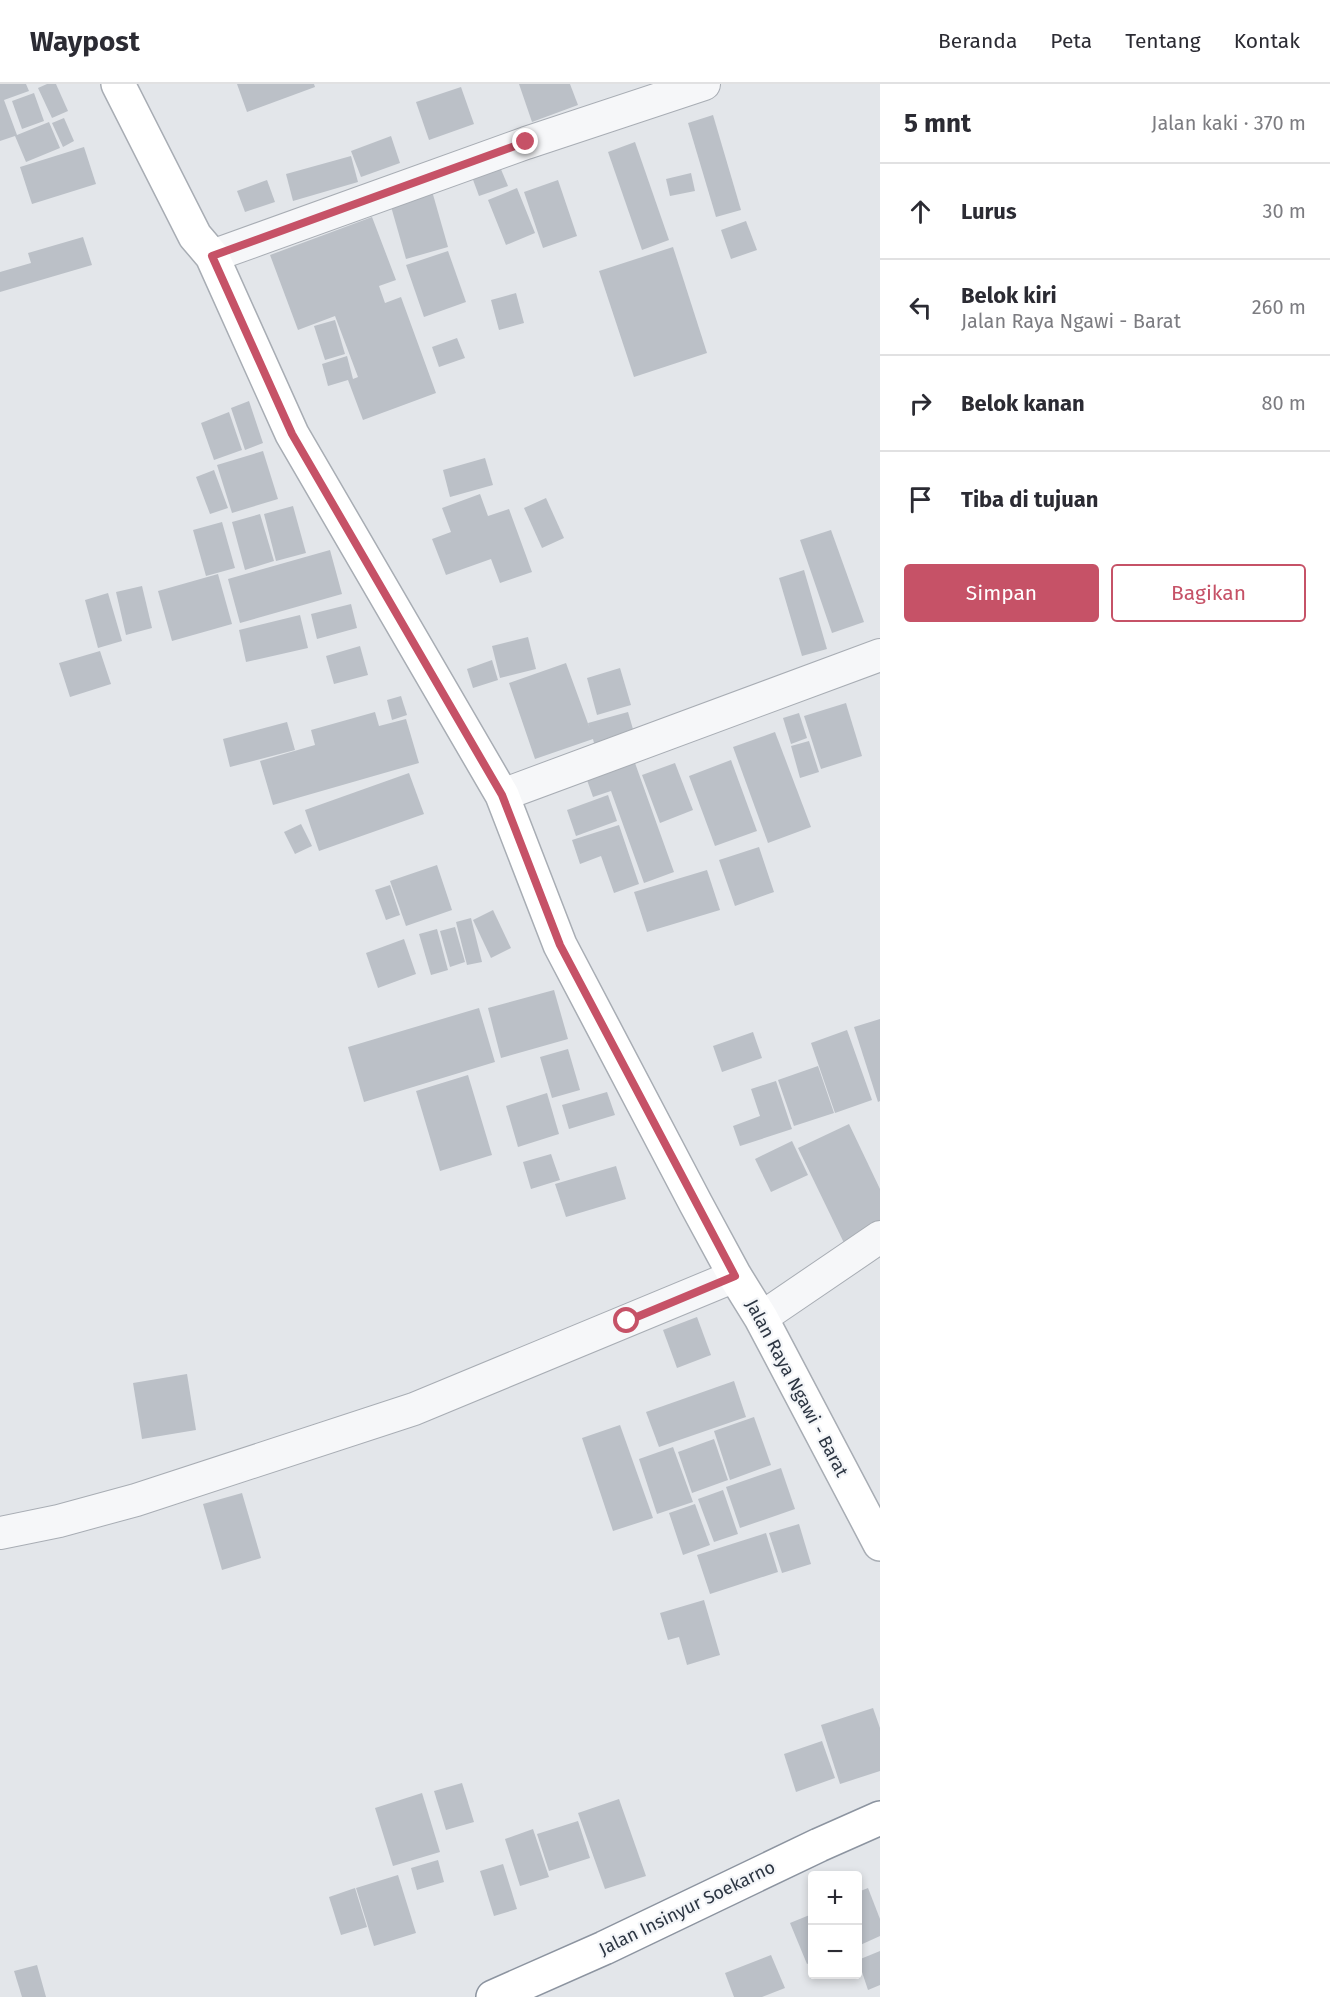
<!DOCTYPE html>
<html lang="id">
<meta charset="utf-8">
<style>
body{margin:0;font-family:"Fira Sans",sans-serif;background:#f2f2f3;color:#2b2b33}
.controls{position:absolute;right:18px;bottom:18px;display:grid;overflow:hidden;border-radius:6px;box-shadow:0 3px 9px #0003}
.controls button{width:54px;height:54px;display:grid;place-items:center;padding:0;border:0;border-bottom:2px solid #e1e1e2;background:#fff;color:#2b2b33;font:30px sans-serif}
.stop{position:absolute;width:18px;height:18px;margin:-14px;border:4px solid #c65267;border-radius:50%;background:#fff}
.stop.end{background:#c65267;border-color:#fff;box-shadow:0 2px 6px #0008}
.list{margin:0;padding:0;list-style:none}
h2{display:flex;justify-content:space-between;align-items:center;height:78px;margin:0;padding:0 24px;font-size:26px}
h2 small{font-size:20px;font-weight:400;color:#7c7c81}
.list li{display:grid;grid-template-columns:39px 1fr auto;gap:18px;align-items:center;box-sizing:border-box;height:96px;padding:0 24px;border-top:2px solid #e1e1e2}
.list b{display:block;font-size:22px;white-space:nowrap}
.list p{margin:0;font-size:20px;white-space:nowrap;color:#7c7c81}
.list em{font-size:20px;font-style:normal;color:#7c7c81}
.actions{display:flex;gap:12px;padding:18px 24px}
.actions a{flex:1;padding:14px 0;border:2px solid #c65267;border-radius:6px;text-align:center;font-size:21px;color:#c65267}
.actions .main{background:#c65267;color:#fff}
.icon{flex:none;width:33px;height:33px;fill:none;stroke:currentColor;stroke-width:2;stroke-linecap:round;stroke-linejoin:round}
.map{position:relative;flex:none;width:880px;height:1913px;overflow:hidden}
header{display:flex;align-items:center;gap:36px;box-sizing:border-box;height:84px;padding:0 30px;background:#fff;border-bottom:2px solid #e1e1e2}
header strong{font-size:28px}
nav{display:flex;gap:33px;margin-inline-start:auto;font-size:21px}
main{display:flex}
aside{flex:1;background:#fff}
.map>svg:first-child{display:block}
</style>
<header>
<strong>Waypost</strong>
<nav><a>Beranda</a><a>Peta</a><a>Tentang</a><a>Kontak</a></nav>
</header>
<main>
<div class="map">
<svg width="880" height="1913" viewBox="0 0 880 1913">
<rect width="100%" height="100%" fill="#e3e6ea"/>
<!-- building -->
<g fill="#bbc0c7">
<path d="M 0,0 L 26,0 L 29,7 L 4,16 L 17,51 L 49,38 L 60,64 L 26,78 L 15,52 L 0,57 Z"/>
<path d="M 47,0 L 56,0 L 68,27 L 52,34 L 38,4 Z"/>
<path d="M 237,0 L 314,0 L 315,3 L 247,28 Z"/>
<path d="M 519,0 L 570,0 L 578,21 L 532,38 Z"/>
<path d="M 461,3 L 474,40 L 429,56 L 416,18 Z"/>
<path d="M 34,9 L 44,37 L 22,45 L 12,17 Z"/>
<path d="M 713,31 L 741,126 L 716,133 L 688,39 Z"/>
<path d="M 64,34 L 74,57 L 63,63 L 52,39 Z"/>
<path d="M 391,52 L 400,79 L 361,93 L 351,67 Z"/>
<path d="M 635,58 L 669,156 L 642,166 L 608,68 Z"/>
<path d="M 84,63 L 96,100 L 32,120 L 20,83 Z"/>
<path d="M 351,72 L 358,98 L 293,117 L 286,90 Z"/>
<path d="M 500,83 L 508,102 L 479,112 L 472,93 Z"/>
<path d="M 691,89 L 695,107 L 670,112 L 666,95 Z"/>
<path d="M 267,96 L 275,118 L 245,128 L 237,107 Z"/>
<path d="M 558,96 L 577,152 L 543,164 L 524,108 Z"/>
<path d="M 517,104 L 535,149 L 506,161 L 488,116 Z"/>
<path d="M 432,107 L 448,163 L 406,175 L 390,119 Z"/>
<path d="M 372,133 L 396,196 L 379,202 L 385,219 L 401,213 L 436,309 L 363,336 L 348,296 L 328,302 L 322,280 L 347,272 L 353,295 L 358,293 L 335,232 L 298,246 L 270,171 Z"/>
<path d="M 746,137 L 757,166 L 731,175 L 721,146 Z"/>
<path d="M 83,153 L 92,181 L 0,208 L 0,188 L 31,179 L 28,169 Z"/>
<path d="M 673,163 L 707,269 L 634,293 L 599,187 Z"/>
<path d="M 448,167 L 466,218 L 424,233 L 406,181 Z"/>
<path d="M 516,209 L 524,239 L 499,246 L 491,216 Z"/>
<path d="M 335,236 L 345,270 L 325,276 L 314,242 Z"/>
<path d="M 457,254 L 465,274 L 439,283 L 432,263 Z"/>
<path d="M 249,317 L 263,359 L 245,366 L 231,324 Z"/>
<path d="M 229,328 L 242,366 L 214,376 L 201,339 Z"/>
<path d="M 263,367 L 278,415 L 232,429 L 217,381 Z"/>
<path d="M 485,374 L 493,401 L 450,413 L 443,386 Z"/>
<path d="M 214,386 L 228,424 L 210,430 L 196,393 Z"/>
<path d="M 480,410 L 488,432 L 509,425 L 532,488 L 500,499 L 491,475 L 446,491 L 432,455 L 451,448 L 442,424 Z"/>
<path d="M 546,414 L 564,454 L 542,464 L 524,424 Z"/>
<path d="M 293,422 L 306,469 L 276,477 L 264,430 Z"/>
<path d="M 260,430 L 274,477 L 245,486 L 232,438 Z"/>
<path d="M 222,438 L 235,484 L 206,492 L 193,446 Z"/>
<path d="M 831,446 L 864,538 L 832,549 L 800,456 Z"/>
<path d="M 330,466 L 342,510 L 240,539 L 228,495 Z"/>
<path d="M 804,486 L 827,565 L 802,572 L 779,494 Z"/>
<path d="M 218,490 L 232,540 L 172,557 L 158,507 Z"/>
<path d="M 142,502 L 152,544 L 126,551 L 116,508 Z"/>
<path d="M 108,509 L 122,557 L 98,564 L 85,516 Z"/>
<path d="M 351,520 L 357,544 L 317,555 L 311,530 Z"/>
<path d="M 300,531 L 308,564 L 246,578 L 239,546 Z"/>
<path d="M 528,553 L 536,585 L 500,594 L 492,562 Z"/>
<path d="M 360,562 L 368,591 L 334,600 L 326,572 Z"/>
<path d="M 100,567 L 111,600 L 70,613 L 59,579 Z"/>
<path d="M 492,576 L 498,596 L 473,604 L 467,585 Z"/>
<path d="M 566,579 L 590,645 L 588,639 L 628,628 L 635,652 L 595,663 L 593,655 L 535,675 L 509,599 Z"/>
<path d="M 620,584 L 631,621 L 597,631 L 587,594 Z"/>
<path d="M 401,612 L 407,631 L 392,636 L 387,616 Z"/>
<path d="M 846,619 L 862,672 L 821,685 L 804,632 Z"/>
<path d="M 375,628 L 379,642 L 406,635 L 419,679 L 273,721 L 260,677 L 315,661 L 311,646 Z"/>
<path d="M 799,629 L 807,654 L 791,660 L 783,634 Z"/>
<path d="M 287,638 L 295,666 L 230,683 L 223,655 Z"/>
<path d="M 775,648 L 811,743 L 768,759 L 733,663 Z"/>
<path d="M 809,657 L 819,688 L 800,694 L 791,662 Z"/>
<path d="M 731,676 L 757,747 L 715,762 L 689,692 Z"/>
<path d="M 635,679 L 674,788 L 644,799 L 611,707 L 593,713 L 587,696 Z"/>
<path d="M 675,679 L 693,726 L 660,739 L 642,691 Z"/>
<path d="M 409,689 L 424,730 L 319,767 L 305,726 Z"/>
<path d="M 608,711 L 617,737 L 576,752 L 567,726 Z"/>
<path d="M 301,740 L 312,762 L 295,770 L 284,748 Z"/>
<path d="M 619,741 L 639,800 L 614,809 L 601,772 L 580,780 L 572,756 Z"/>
<path d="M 759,763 L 774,808 L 735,822 L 719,776 Z"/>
<path d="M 437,781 L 452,826 L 406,842 L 390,797 Z"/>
<path d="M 707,786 L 720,826 L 647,848 L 634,808 Z"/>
<path d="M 390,801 L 400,831 L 386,836 L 375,806 Z"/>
<path d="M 493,826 L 511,864 L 491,874 L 473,836 Z"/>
<path d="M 471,834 L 482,878 L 467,881 L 456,838 Z"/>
<path d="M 455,843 L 465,878 L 450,883 L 440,847 Z"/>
<path d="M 437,845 L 448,886 L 431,891 L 419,850 Z"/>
<path d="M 404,855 L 416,890 L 378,904 L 366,869 Z"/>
<path d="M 554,906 L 568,955 L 501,974 L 488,924 Z"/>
<path d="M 479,924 L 495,978 L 364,1018 L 348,963 Z"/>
<path d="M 880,935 L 880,1017 L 878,1018 L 854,943 Z"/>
<path d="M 847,946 L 872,1016 L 835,1029 L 811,959 Z"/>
<path d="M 753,948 L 762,974 L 722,988 L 713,962 Z"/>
<path d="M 568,965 L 580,1006 L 552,1014 L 540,973 Z"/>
<path d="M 818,982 L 834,1029 L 794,1042 L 778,996 Z"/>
<path d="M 468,991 L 492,1071 L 440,1087 L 416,1007 Z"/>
<path d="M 776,997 L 792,1045 L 740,1062 L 733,1042 L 760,1032 L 751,1005 Z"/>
<path d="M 607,1008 L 615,1031 L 569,1045 L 562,1021 Z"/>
<path d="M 547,1009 L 559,1050 L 518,1063 L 506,1022 Z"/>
<path d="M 849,1040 L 880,1105 L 880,1144 L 845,1161 L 798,1064 Z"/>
<path d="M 792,1057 L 808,1091 L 771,1108 L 755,1075 Z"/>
<path d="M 551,1070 L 560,1096 L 531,1105 L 523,1078 Z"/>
<path d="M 616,1082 L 626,1115 L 566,1133 L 555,1100 Z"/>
<path d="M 697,1233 L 711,1271 L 677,1284 L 663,1246 Z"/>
<path d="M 187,1290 L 196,1346 L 142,1355 L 133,1299 Z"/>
<path d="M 734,1297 L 746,1333 L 659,1363 L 646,1328 Z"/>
<path d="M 754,1333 L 771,1381 L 730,1396 L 714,1347 Z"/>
<path d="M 620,1341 L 653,1434 L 613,1447 L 582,1354 Z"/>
<path d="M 714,1355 L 728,1396 L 692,1409 L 678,1368 Z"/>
<path d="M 673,1363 L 693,1418 L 657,1430 L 639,1375 Z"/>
<path d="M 781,1384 L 795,1425 L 740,1444 L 726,1403 Z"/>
<path d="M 723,1406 L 738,1450 L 714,1458 L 698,1415 Z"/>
<path d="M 242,1409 L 261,1474 L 222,1486 L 203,1420 Z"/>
<path d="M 695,1420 L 710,1461 L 683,1471 L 669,1429 Z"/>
<path d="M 799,1440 L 811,1480 L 782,1489 L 769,1449 Z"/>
<path d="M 766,1449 L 778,1488 L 710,1510 L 697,1471 Z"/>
<path d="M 704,1516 L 720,1571 L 687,1581 L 679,1553 L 668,1556 L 660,1529 Z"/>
<path d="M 873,1624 L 880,1644 L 880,1687 L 840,1700 L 821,1641 Z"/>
<path d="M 822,1657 L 835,1694 L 796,1708 L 784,1670 Z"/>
<path d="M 462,1699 L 474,1738 L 446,1746 L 434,1707 Z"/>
<path d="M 422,1709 L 440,1768 L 393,1782 L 375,1724 Z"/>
<path d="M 619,1715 L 646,1792 L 605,1805 L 578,1729 Z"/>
<path d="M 578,1737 L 590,1774 L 549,1787 L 537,1750 Z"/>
<path d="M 533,1745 L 549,1793 L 520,1802 L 505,1755 Z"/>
<path d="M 438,1776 L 444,1798 L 417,1806 L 411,1784 Z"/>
<path d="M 503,1780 L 517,1825 L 494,1832 L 480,1787 Z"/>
<path d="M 398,1791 L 416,1849 L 374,1862 L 356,1804 Z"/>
<path d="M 355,1804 L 367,1843 L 341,1851 L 329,1813 Z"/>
<path d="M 868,1804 L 880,1835 L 880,1852 L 858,1862 L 858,1808 Z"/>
<path d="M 812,1830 L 812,1878 L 807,1880 L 790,1839 Z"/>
<path d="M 880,1867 L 880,1901 L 868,1906 L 858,1876 Z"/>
<path d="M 771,1871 L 785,1904 L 762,1913 L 734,1913 L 725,1889 Z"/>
<path d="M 37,1881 L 46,1913 L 22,1913 L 14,1887 Z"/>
</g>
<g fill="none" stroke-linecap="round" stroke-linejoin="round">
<defs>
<g id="minor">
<path d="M 212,172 L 526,59 L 704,0"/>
<path d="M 502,711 L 880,571"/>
<path d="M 761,1234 L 880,1153"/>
<path d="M 0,1449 L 59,1437 L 136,1416 L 414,1325 L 735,1192"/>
</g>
<path id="secondary" d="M 118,0 L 195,152 L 212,172 L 292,350 L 502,711 L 560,861 L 696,1120 L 735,1192 L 761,1234 L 880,1460"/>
<path id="trunk" d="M 493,1913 L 604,1864 L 819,1761 L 880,1734"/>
</defs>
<!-- minor casing -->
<use href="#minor" stroke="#a8adb4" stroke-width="34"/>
<!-- secondary casing -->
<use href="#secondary" stroke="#a8adb4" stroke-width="36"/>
<!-- trunk casing -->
<use href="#trunk" stroke="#8c94a0" stroke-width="36"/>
<!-- minor -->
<use href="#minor" stroke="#f6f7f9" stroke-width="32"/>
<!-- secondary -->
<use href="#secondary" stroke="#fff" stroke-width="33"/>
<!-- trunk -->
<use href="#trunk" stroke="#fff" stroke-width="33"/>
</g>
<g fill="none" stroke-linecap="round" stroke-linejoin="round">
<!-- route -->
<path stroke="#c65267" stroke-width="8" d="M 526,58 L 212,172 L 292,350 L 502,711 L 560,861 L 735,1192 L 627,1237"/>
</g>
<g text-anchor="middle" stroke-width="4.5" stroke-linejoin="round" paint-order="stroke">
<!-- street labels -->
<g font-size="18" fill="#2c3542" stroke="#f3f5f8">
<text transform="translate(797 1304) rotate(62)" y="6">Jalan Raya Ngawi - Barat</text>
<text transform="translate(687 1824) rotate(-26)" y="6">Jalan Insinyur Soekarno</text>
</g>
</g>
</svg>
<div class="controls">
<button>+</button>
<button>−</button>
</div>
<div class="stop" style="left:627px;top:1237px"></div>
<div class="stop end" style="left:526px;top:58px"></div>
</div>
<aside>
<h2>5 mnt<small>Jalan kaki · 370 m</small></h2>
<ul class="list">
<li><svg class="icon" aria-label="ahead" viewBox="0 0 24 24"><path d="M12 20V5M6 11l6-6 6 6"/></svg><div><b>Lurus</b></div><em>30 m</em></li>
<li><svg class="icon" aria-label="left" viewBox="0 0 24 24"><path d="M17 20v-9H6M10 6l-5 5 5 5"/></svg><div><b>Belok kiri</b><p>Jalan Raya Ngawi - Barat</p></div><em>260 m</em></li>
<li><svg class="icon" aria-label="right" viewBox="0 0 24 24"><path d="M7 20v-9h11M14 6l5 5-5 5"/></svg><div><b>Belok kanan</b></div><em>80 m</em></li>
<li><svg class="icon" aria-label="arrive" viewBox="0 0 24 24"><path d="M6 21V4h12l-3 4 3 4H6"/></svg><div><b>Tiba di tujuan</b></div></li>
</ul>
<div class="actions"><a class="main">Simpan</a><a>Bagikan</a></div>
</aside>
</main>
